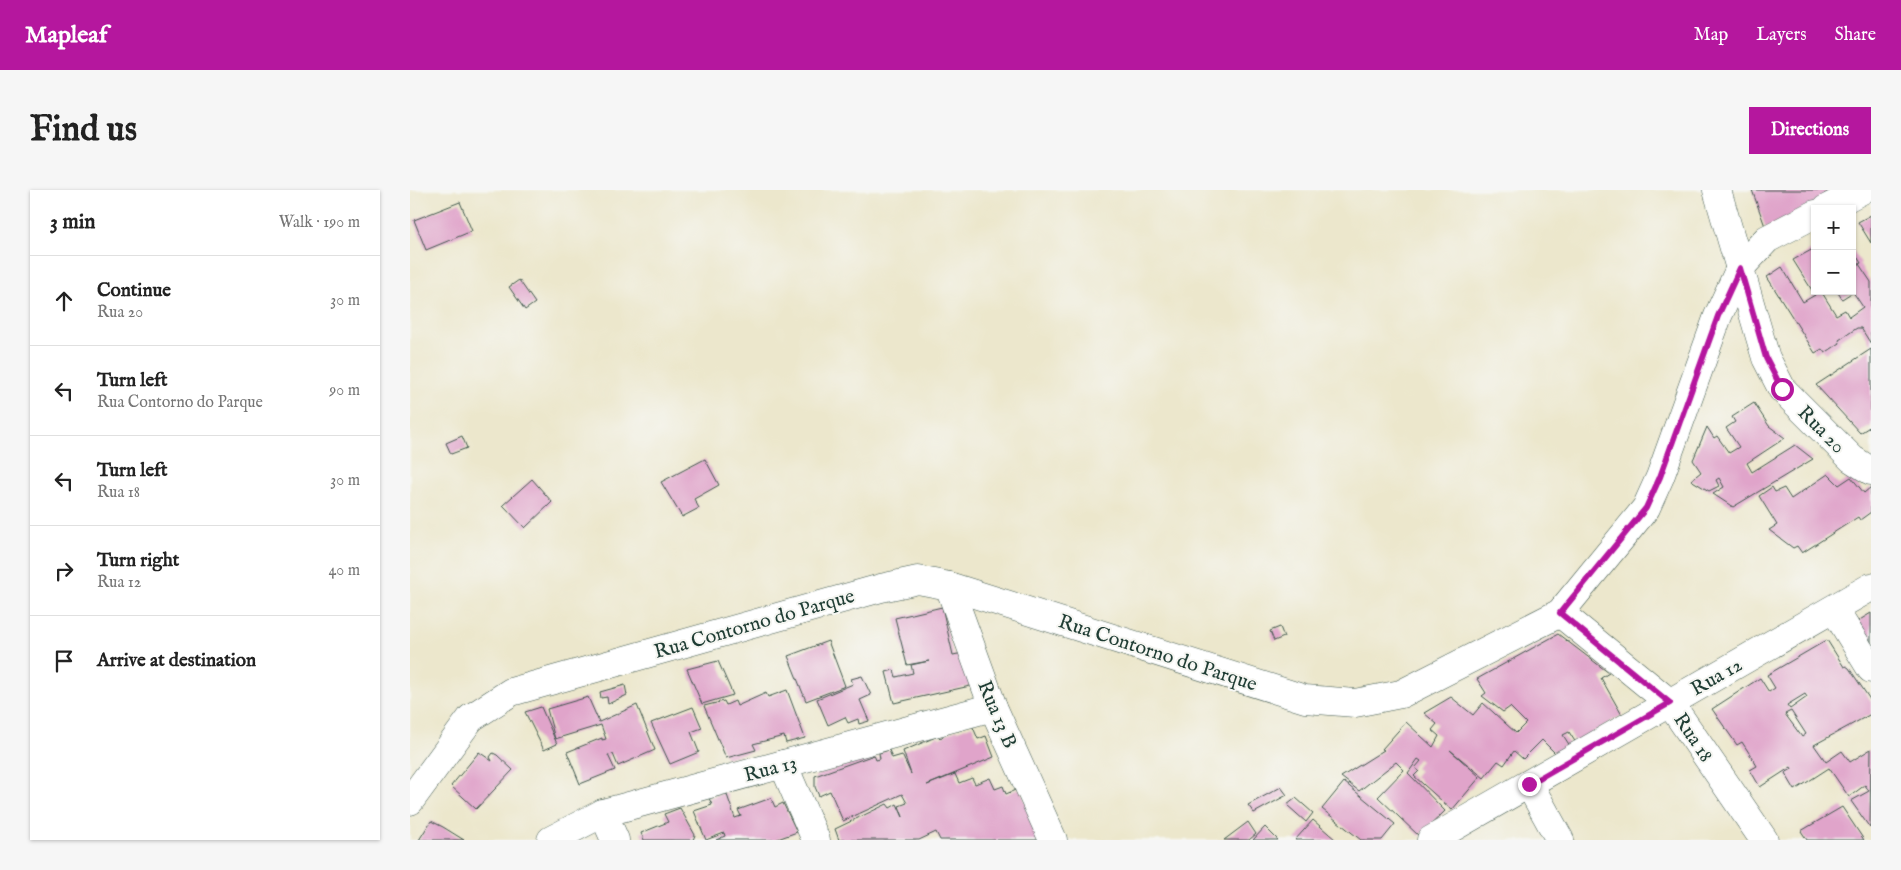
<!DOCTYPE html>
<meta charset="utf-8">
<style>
body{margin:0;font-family:"IM FELL English",serif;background:#f6f6f6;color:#222}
.controls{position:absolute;right:15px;top:15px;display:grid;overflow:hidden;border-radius:0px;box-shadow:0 1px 4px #0004}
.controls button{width:45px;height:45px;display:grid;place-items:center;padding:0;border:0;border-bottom:1px solid #e0e0e0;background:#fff;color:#222;font:25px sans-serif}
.stop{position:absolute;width:15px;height:15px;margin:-11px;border:4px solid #b5179e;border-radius:50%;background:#fff}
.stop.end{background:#b5179e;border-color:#fff;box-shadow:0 1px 5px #0008}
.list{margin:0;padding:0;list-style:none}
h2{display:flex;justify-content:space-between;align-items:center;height:65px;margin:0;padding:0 20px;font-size:21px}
h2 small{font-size:16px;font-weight:400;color:#767676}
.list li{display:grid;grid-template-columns:32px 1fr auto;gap:15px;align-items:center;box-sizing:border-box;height:90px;padding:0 20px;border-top:1px solid #e0e0e0}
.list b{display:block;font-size:19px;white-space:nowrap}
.list p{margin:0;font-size:16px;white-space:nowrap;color:#767676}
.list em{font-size:16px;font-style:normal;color:#767676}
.icon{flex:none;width:28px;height:28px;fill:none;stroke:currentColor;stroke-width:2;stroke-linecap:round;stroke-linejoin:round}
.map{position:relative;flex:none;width:1461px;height:650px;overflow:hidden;border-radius:0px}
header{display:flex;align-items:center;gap:30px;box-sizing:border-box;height:70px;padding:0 25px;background:#b5179e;color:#fff}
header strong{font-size:24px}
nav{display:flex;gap:28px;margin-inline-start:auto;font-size:18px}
.intro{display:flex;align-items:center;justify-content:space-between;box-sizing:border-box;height:120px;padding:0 30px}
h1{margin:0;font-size:35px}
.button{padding:12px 22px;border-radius:0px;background:#b5179e;color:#fff;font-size:18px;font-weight:700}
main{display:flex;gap:30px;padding:0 30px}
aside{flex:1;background:#fff;border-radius:0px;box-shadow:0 1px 4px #0004}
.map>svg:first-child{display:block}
</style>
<header>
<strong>Mapleaf</strong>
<nav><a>Map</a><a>Layers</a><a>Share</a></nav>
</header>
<div class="intro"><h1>Find us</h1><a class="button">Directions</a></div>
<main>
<aside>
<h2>3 min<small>Walk · 190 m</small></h2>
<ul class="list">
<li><svg class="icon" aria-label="ahead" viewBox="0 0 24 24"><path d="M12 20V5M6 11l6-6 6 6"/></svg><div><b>Continue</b><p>Rua 20</p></div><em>30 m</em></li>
<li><svg class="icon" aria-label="left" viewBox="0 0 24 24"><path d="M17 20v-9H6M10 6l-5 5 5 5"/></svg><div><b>Turn left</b><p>Rua Contorno do Parque</p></div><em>90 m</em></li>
<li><svg class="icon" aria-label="left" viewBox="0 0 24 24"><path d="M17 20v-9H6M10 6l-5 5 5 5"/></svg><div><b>Turn left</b><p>Rua 18</p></div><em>30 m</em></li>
<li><svg class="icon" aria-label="right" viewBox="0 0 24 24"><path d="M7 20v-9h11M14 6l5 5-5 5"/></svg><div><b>Turn right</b><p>Rua 12</p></div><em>40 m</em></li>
<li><svg class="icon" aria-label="arrive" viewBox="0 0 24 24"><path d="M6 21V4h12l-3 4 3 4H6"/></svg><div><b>Arrive at destination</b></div></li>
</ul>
</aside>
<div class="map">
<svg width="1461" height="650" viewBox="0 0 1461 650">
<rect width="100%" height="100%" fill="#f6f6f2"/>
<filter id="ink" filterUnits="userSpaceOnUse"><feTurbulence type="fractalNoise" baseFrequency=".02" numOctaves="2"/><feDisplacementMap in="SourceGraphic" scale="10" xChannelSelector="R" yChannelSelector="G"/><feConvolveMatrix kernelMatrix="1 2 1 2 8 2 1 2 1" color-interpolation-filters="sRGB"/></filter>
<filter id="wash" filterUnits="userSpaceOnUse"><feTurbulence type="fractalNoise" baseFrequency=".0096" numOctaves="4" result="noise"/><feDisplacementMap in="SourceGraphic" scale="20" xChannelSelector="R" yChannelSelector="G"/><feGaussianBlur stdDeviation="1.12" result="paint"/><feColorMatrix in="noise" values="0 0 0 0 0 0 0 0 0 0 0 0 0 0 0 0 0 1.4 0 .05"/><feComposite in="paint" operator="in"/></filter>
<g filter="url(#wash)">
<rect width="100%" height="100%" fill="#ece7cc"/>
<g id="blocks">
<!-- building -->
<g fill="#e0a4ca" fill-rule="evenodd">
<path d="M 1342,0 L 1422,0 L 1414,4 L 1415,7 L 1356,39 Z"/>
<path d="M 50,12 L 62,41 L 16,60 L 4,30 Z"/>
<path d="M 1461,25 L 1461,53 L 1448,32 Z"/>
<path d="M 1405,58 L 1405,101 L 1411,101 L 1426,125 L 1435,120 L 1439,127 L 1453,117 L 1443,102 L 1432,109 L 1427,101 L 1442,101 L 1442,59 L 1451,73 L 1449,74 L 1461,92 L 1461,154 L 1451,138 L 1447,138 L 1429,150 L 1430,153 L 1415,163 L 1412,159 L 1405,163 L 1357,87 L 1372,77 L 1393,112 L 1405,105 L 1383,70 Z"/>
<path d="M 109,90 L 125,113 L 115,120 L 99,97 Z"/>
<path d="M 1461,159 L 1461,236 L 1450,243 L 1406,195 Z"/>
<path d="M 1344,213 L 1359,236 L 1375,248 L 1337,273 L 1342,282 L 1385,255 L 1403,269 L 1323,317 L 1303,304 L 1314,297 L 1309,288 L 1306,290 L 1309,296 L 1299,301 L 1281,290 L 1291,282 L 1283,270 L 1297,237 L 1304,248 L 1307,246 L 1319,263 L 1329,257 L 1316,238 L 1325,232 L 1322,227 Z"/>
<path d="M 52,246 L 57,258 L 41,264 L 36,253 Z"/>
<path d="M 295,269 L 309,295 L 284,309 L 289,318 L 272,327 L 251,292 Z"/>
<path d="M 1418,284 L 1429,295 L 1441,287 L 1454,303 L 1461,297 L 1461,322 L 1450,330 L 1448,327 L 1392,363 L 1387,356 L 1383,358 L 1359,340 L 1367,335 L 1349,306 L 1362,297 L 1365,302 L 1374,298 L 1381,309 Z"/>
<path d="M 122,289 L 142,312 L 115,338 L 93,315 Z"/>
<path d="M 532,417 L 543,465 L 558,462 L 569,494 L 484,513 L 476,482 L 484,480 L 486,487 L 503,483 L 501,475 L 519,471 L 497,475 L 485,428 Z"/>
<path d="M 1461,423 L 1461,454 L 1448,431 Z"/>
<path d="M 870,437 L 874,447 L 864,451 L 860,441 Z"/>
<path d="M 1148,444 L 1199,483 L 1191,488 L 1212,525 L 1166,553 L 1159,542 L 1153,545 L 1160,556 L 1146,564 L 1132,550 L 1113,569 L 1104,561 L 1094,575 L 1088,571 L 1074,588 L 1040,560 L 1070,587 L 1042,620 L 1004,586 L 1009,581 L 1005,578 L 1011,571 L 1008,569 L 998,583 L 1035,621 L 1009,646 L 968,607 L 994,580 L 986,572 L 949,601 L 931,587 L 974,560 L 972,559 L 996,532 L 1023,557 L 1029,546 L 1022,540 L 1027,534 L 1014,523 L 1041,507 L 1063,525 L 1073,513 L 1106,543 L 1116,533 L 1100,517 L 1093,522 L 1072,506 L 1076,503 L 1067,489 Z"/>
<path d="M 1417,450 L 1434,477 L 1436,476 L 1439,478 L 1461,511 L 1461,524 L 1404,555 L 1416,572 L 1432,561 L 1440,572 L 1461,559 L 1460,638 L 1441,611 L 1459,601 L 1455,595 L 1439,607 L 1419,578 L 1385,600 L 1375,583 L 1382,579 L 1381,577 L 1350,597 L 1340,580 L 1347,576 L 1341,566 L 1332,552 L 1327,555 L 1302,519 L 1350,488 L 1359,502 L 1365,498 L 1357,485 ZM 1395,504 L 1397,507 L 1380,519 L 1377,515 ZM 1381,521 L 1396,544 L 1392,547 L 1375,524 Z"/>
<path d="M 418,451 L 435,496 L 396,511 L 378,466 Z"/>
<path d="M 308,471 L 323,505 L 292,514 L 277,479 Z"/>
<path d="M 452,486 L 461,505 L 450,510 L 459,531 L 449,534 L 448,529 L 438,533 L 435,527 L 418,535 L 407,509 L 443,494 L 441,489 Z"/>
<path d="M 215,495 L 217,505 L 198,514 L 197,507 L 191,508 L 190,502 Z"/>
<path d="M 377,500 L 395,548 L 376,553 L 374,546 L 343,554 L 346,560 L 316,568 L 294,516 L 314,511 L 316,515 L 325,511 L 327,516 L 356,503 L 358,507 Z"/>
<path d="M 178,507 L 189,532 L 227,515 L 245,560 L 208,576 L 203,564 L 198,565 L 205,580 L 170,594 L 157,562 L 192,548 L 192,550 L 196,549 L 191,535 L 145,549 L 137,519 Z"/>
<path d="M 131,517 L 147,554 L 134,560 L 115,522 Z"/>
<path d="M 283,517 L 292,538 L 281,542 L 289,562 L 260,574 L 241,533 Z"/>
<path d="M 562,535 L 568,549 L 576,546 L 584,567 L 517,595 L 545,584 L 549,593 L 562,588 L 565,594 L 580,588 L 585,599 L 593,596 L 596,604 L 610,598 L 632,650 L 530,650 L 526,642 L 509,650 L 429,650 L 425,639 L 477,614 L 480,618 L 487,614 L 493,627 L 489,616 L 497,613 L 492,604 L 433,631 L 420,601 L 409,606 L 405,597 L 405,586 L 464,565 L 466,570 L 470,569 L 469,563 L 479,560 L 482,568 L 492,565 L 501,584 L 493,561 L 528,546 L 530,548 L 547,539 L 548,541 Z"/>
<path d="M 69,562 L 82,571 L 80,567 L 83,563 L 87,565 L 103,580 L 66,619 L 41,596 Z"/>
<path d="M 934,592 L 985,634 L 972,650 L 951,650 L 912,619 Z"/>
<path d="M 871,597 L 877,605 L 844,623 L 838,615 Z"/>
<path d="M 316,602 L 325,628 L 331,626 L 328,620 L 361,608 L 365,617 L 373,613 L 387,642 L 365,650 L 306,650 L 315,646 L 314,643 L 296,650 L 284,621 L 302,615 L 299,608 Z"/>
<path d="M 886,608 L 903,623 L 896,632 L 877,615 Z"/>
<path d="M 1432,617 L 1454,650 L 1397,650 L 1391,641 Z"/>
<path d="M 270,618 L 285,645 L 283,650 L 234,650 L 231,643 L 258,632 L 254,624 Z"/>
<path d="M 903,630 L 926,650 L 885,650 Z"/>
<path d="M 21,631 L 33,637 L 54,650 L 9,650 Z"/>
<path d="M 838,632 L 846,644 L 839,650 L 814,650 Z"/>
<path d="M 855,637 L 868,650 L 843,650 Z"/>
</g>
</g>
</g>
<g filter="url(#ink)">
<use href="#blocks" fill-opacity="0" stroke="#3e564b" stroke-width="1"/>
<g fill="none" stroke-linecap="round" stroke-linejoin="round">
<defs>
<g id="minor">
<path d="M 1307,0 L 1356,168 L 1372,199 L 1442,269 L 1461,281"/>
<path d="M 1416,19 L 1452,0"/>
<path d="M 539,396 L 583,517 L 643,650"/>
<path d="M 1424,419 L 1461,479"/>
<path d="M 1150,423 L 1260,513 L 1354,650"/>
<path d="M 373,574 L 406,650"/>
<path d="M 1119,594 L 1150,650"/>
<path d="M 0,611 L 61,528 L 101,502 L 471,398 L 508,390 L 539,396 L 895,509 L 945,513 L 991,504 L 1150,423 L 1236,318 L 1250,287 L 1308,126 L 1330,78 L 1357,49 L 1405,24"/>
<path d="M 193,623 L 205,650"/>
<path d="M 141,650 L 193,623 L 583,517"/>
<path d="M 1021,650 L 1461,397"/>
</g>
</defs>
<!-- minor casing -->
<use href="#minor" stroke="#3e564b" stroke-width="29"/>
<!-- minor -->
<use href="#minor" stroke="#fff" stroke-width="28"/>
</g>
</g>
<g fill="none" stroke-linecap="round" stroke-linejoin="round" filter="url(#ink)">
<!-- route -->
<path stroke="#b5179e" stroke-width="6" d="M 1119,594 L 1260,513 L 1150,423 L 1236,318 L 1250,287 L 1308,126 L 1330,78 L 1356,168 L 1372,199"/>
</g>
<g text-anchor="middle" stroke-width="4" stroke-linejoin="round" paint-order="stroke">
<!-- street labels -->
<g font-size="20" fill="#1f3d34" stroke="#f6f6f2">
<text transform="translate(1412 239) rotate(45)" y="7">Rua 20</text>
<text transform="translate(344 433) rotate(-16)" y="7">Rua Contorno do Parque</text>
<text transform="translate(748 462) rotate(18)" y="7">Rua Contorno do Parque</text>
<text transform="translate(1306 486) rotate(-30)" y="7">Rua 12</text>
<text transform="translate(588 524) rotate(67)" y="7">Rua 13 B</text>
<text transform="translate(1284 547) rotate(56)" y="7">Rua 18</text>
<text transform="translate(360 578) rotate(-15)" y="7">Rua 13</text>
</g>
</g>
</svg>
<div class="controls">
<button>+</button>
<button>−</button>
</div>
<div class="stop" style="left:1372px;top:199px"></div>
<div class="stop end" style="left:1119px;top:594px"></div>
</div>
</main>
